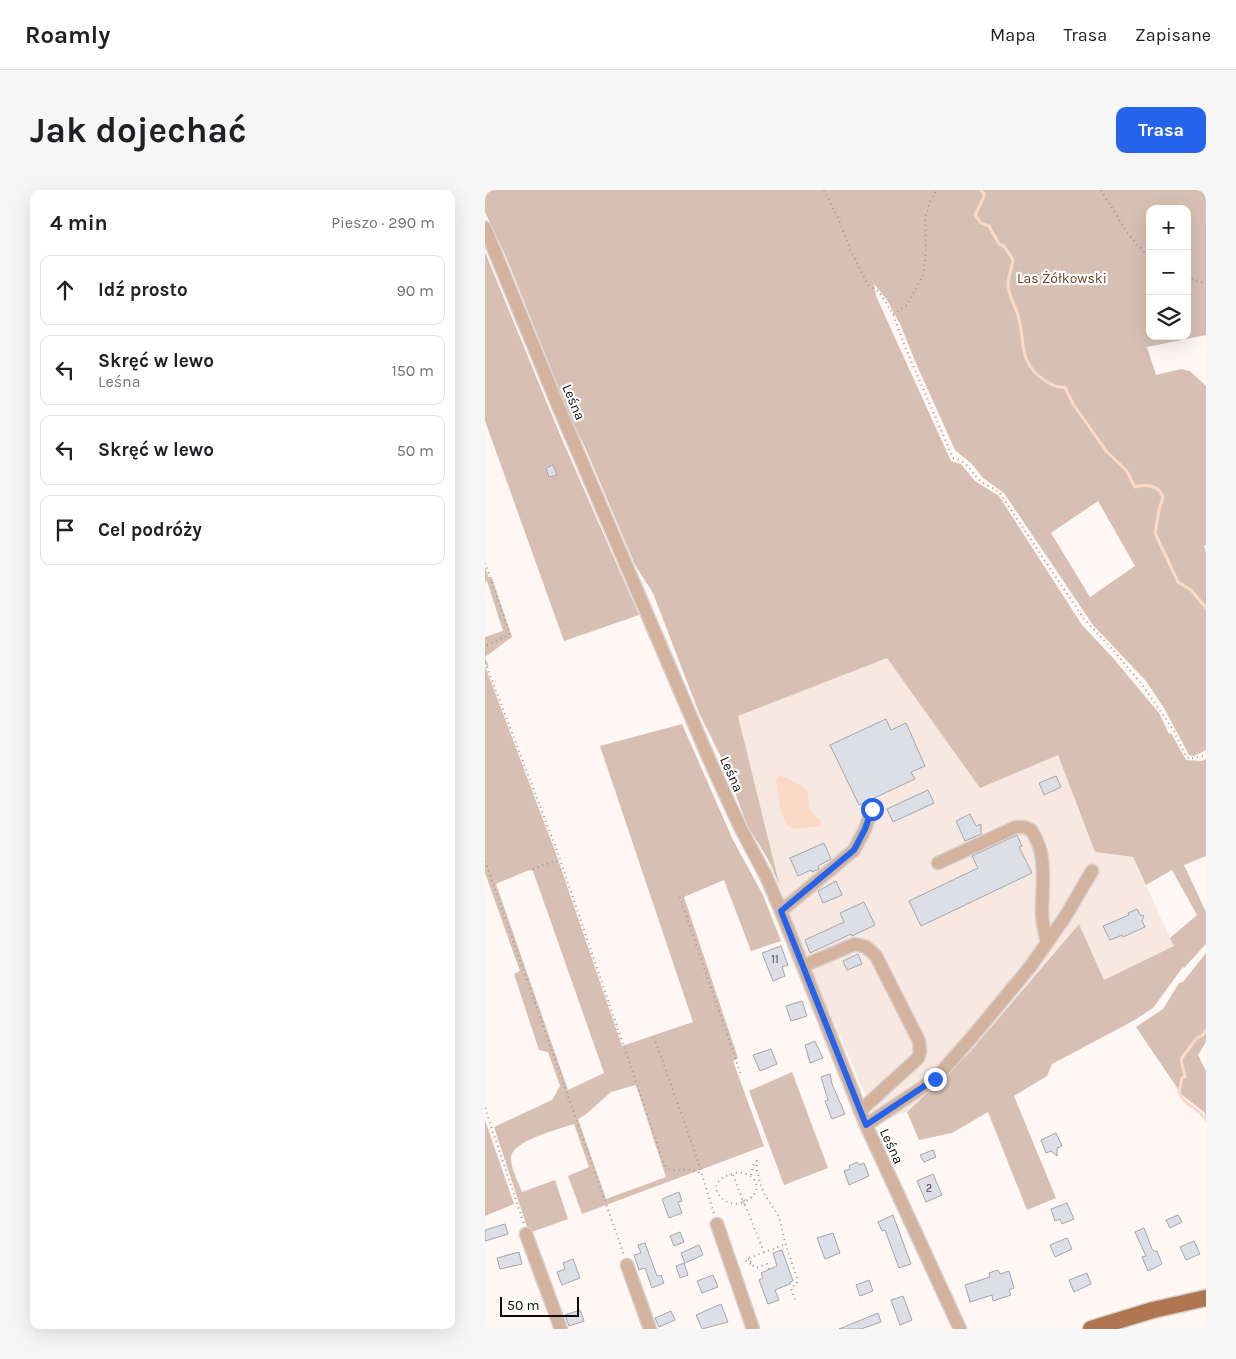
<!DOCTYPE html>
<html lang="pl">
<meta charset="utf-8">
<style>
body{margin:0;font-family:Karla,sans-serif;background:#f6f6f6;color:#202124}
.controls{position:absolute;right:15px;top:15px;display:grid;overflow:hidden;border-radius:10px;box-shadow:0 5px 20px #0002}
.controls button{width:45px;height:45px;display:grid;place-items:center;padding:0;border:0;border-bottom:1px solid #e0e0e0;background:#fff;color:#202124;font:25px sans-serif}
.scale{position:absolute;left:15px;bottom:12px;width:79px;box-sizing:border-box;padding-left:5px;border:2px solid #0e0c0a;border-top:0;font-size:14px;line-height:18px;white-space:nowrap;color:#0e0c0a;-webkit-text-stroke:4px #fff;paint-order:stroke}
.stop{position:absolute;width:15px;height:15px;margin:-11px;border:4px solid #2563eb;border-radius:50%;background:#fff}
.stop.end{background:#2563eb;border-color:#fff;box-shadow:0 1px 5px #0008}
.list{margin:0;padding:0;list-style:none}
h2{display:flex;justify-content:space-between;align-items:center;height:65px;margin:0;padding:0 20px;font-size:21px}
h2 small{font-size:16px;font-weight:400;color:#757577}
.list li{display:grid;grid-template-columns:32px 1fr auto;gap:15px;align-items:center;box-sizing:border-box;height:70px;margin:0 10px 10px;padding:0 10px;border:1px solid #e0e0e0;border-radius:10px}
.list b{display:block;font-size:19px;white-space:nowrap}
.list p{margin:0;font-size:16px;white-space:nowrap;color:#757577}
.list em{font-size:16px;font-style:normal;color:#757577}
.icon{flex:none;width:28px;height:28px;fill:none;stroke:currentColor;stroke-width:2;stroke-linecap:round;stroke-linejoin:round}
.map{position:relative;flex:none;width:721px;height:1139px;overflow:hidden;border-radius:10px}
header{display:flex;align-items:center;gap:30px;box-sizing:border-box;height:70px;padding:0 25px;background:#fff;border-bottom:1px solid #e0e0e0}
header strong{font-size:24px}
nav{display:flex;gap:28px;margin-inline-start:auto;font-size:18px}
.intro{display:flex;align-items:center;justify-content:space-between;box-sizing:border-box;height:120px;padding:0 30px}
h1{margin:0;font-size:35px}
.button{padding:12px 22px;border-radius:10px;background:#2563eb;color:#fff;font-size:18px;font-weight:700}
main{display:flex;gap:30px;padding:0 30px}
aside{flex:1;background:#fff;border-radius:10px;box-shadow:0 5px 20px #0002}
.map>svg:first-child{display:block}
</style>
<header>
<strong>Roamly</strong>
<nav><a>Mapa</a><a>Trasa</a><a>Zapisane</a></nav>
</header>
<div class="intro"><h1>Jak dojechać</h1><a class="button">Trasa</a></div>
<main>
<aside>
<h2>4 min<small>Pieszo · 290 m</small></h2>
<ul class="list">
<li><svg class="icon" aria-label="ahead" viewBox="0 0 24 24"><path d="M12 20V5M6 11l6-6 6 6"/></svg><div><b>Idź prosto</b></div><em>90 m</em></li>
<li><svg class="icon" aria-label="left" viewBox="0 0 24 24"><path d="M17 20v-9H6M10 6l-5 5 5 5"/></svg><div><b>Skręć w lewo</b><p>Leśna</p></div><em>150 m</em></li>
<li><svg class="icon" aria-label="left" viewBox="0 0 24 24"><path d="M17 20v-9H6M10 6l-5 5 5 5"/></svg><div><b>Skręć w lewo</b></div><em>50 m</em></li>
<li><svg class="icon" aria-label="arrive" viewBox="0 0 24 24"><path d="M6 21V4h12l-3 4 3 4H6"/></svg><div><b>Cel podróży</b></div></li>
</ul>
</aside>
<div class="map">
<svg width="721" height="1139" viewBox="0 0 721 1139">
<rect width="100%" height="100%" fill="#fef7f3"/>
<!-- built -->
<path fill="#f7e8e1" d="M 402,468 L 573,565 L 610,662 L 648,667 L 689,756 L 619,791 L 593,735 L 484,863 L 422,922 L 393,933 L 311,746 L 295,697 L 253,526 Z"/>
<!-- green -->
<g fill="#d7c0b3" fill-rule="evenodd">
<path d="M 0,0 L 721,0 L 721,145 L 662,157 L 671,185 L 696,179 L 705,181 L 721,196 L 721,355 L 719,356 L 721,363 L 721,560 L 709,566 L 704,565 L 679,518 L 661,491 L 608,435 L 519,303 L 498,288 L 487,274 L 470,260 L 430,171 L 416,136 L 402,110 L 389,94 L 391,106 L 466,271 L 476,274 L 490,291 L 514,306 L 597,435 L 628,468 L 674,523 L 684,544 L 686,543 L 701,570 L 717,571 L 721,569 L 721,666 L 699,675 L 721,722 L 721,754 L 699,778 L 698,777 L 668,818 L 648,831 L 567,874 L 562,886 L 529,906 L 571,1008 L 542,1020 L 503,922 L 467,943 L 434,950 L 422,922 L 484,863 L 594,734 L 619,790 L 689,756 L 685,748 L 712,725 L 687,680 L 661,695 L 648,667 L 610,662 L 573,565 L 495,598 L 402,468 L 253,526 L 295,697 L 284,671 L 262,635 L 239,573 L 214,523 L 168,403 L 150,375 L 99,255 L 89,236 L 21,67 L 0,22 ZM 665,19 L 702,19 L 702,146 L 665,146 ZM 613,311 L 650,376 L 605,407 L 566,343 Z"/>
<path d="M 0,62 L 73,240 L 154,425 L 79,451 L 0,231 Z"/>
<path d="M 0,377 L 4,389 L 7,388 L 27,447 L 0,467 L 4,477 L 0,474 L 0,447 L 18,441 L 2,391 L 0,392 Z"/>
<path d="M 0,476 L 70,661 L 137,856 L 208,832 L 115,556 L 197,534 L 248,650 L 278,705 L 296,751 L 266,761 L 239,690 L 199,707 L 253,868 L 248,871 L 279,956 L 97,1024 L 83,986 L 104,977 L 89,934 C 74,939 26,951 26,968 C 26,979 33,991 37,1002 L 70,990 L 83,1029 L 44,1043 L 9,937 L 67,910 L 75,896 L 63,862 L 54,860 L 29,784 L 35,781 L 0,683 ZM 44,680 L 48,681 L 119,883 L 83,900 L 11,694 ZM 151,895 L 181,987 L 121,1009 L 93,929 L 100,925 L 126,902 Z"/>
<path d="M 721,763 L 721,852 L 713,865 L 721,881 L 721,926 L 719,922 L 697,905 L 651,837 L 678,819 L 694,793 L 698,792 Z"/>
<path d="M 307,882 L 343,978 L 299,995 L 264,901 Z"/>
<path d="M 0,930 L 29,1014 L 0,1026 Z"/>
</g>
<!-- water -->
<path fill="#fbd9c6" d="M 296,586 L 310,592 L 322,600 C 325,617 320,619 336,630 L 335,636 L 309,639 L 301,635 L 295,617 L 291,591 L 292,587 Z"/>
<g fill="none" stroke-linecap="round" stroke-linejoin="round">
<!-- stream -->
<g stroke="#fbd9c6" stroke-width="3">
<path d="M 496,0 L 499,4 L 498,9 L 490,25 L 496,33 L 504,36 L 514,54 L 519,56 L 528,70 C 527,77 524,85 523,92 C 522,103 530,115 533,125 C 541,152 532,171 559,190 C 566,194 571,198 580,197 L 588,214 L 622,262 L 641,280 L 650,297 C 662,294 673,295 678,307 L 674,320 L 670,343 L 693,392 L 706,400 L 721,418"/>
<path d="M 721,840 L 718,845 L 712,848 L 696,869 L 700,887 L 697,888 L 694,902 C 697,914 715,919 721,930"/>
</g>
</g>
<!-- building -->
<g fill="#dcdfe5" stroke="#a3a7ad">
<path d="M 68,275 L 72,285 L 64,287 L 61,278 Z"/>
<path d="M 401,529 L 406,540 L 421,533 L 440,576 L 426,582 L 430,589 L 374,615 L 345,555 Z"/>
<path d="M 571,586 L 576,597 L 559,605 L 554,593 Z"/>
<path d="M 443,600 L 449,613 L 408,632 L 402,619 Z"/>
<path d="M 485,624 L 491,636 L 496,634 L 496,644 L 480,651 L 471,631 Z"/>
<path d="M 532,645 L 537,656 L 534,657 L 547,683 L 436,736 L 424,711 L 493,678 L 487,666 Z"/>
<path d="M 339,653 L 346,669 L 333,676 L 334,679 L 327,682 L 326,680 L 313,686 L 305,668 Z"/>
<path d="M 351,691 L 357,705 L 338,713 L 333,701 Z"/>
<path d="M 379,712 L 390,735 L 367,746 L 366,744 L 325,763 L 320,750 L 359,732 L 355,723 Z"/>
<path d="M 652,719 L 655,725 L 659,726 L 657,731 L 660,737 L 638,747 L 637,745 L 625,750 L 618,736 L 644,725 L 643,723 Z"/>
<path d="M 296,756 L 303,775 L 297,777 L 300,786 L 288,791 L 277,763 Z"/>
<path d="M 373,764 L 377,774 L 362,780 L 358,771 Z"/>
<path d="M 317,811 L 322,826 L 306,831 L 301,816 Z"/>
<path d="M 330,851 L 338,868 L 325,873 L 320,855 Z"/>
<path d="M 286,859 L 292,874 L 275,881 L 268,865 Z"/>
<path d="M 345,884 L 347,894 L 360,924 L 347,929 L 340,911 L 343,910 L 336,887 Z"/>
<path d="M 571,943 L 577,956 L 572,958 L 572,966 L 566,961 L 561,963 L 556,950 Z"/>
<path d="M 448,960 L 451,967 L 439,972 L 435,965 Z"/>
<path d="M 372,972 L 374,975 L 379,973 L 384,986 L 364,995 L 359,981 L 365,979 L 364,976 Z"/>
<path d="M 448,984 L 457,1005 L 441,1012 L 432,991 Z"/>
<path d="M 194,1002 L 197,1011 L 193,1012 L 197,1023 L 184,1028 L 177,1009 Z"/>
<path d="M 582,1013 L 589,1029 L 577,1034 L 575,1029 L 570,1031 L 566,1019 Z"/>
<path d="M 408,1025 L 426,1074 L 414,1078 L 400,1040 L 397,1041 L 393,1032 Z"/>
<path d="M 693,1025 L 697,1032 L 685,1038 L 681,1030 Z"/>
<path d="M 20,1034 L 23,1044 L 0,1051 L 0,1040 Z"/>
<path d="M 659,1038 L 667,1059 L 670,1062 L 672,1061 L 677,1074 L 663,1081 L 657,1067 L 661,1066 L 650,1042 Z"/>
<path d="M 195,1042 L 199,1052 L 189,1056 L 185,1046 Z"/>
<path d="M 348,1043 L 355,1063 L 340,1069 L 332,1048 Z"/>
<path d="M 582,1048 L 587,1059 L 570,1067 L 565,1055 Z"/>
<path d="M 709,1051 L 715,1064 L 701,1070 L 695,1057 Z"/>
<path d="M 160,1053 L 172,1086 L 176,1085 L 179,1093 L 167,1098 L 160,1078 L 154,1080 L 149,1065 L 156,1063 L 153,1055 Z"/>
<path d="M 214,1055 L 218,1065 L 200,1073 L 196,1063 Z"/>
<path d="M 297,1060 L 308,1091 L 305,1092 L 305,1094 L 290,1100 L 294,1110 L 283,1114 L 274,1090 L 278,1088 L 276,1083 L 292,1076 L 288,1063 Z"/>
<path d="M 34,1062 L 37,1074 L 15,1079 L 12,1068 Z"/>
<path d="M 88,1069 L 95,1088 L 77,1095 L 72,1082 L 80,1079 L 78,1073 Z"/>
<path d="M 199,1073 L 203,1085 L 195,1088 L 191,1076 Z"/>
<path d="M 513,1080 L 515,1084 L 524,1081 L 529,1098 L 524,1100 L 526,1105 L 508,1111 L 507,1105 L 485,1112 L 480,1095 L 505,1087 L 504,1083 Z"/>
<path d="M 602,1083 L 606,1094 L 589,1102 L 584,1090 Z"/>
<path d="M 228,1085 L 233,1097 L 217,1103 L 212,1091 Z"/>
<path d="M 384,1090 L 388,1101 L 375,1106 L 371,1095 Z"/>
<path d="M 418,1106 L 427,1130 L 415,1135 L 406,1110 Z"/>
<path d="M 236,1114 L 243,1132 L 217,1139 L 211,1125 Z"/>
<path d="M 95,1120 L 99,1131 L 84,1136 L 80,1125 Z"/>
<path d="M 186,1121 L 190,1130 L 174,1137 L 170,1128 Z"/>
<path d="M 393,1123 L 396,1132 L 376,1139 L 354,1139 Z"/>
</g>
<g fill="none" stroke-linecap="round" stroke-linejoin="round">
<defs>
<g id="minor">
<path d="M 0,38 L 74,218 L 224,569 L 255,637 L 281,686 L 296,721 L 381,935 L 475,1139"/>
<path d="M 453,673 L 531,637 L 539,637 L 546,640 C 563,664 557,694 557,722 C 557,733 560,743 562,753"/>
<path d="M 296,721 L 369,660 L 380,639 L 387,619"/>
<path d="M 318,776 L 370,754 L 381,757 L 391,766 L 434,851 L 435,862 L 433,868 L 375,921"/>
<path d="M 381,935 L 450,889 L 488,846 L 545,777 L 580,727 L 607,681"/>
<path d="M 232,1034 L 268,1139"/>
<path d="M 41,1044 L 76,1139"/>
<path d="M 142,1075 L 165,1139"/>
</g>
<path id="major" d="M 606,1139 L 668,1120 L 721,1108"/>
</defs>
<!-- minor casing -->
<use href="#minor" stroke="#d8d1ce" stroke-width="15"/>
<!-- major casing -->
<use href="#major" stroke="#d8d1ce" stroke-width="19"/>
<!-- path -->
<g stroke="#9d9894" stroke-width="2" stroke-dasharray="1 4" stroke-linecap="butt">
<path d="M 339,0 L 354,30 L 365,59 L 383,95 L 394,102 L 408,124 L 418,152 L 468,268 C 483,272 484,279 493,289 C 499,294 508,298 514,302 L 599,429 L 629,461 L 658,496 L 689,541 L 700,564 L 704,569 L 721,565"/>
<path d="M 616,0 L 643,44 L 665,68"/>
<path d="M 702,87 L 721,94"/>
<path d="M 408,124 L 422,115 L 438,85 L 441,61 L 440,29 L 444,14 L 451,0"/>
<path d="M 0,373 L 25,444 L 0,456"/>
<path d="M 0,472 L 71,658 L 178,971 C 183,983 188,980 199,980 C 205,980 210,981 216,983"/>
<path d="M 0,671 L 139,1065"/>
<path d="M 48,679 L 70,671 L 75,672"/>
<path d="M 195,707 L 256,885"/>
<path d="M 169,847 L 211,965 L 229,1024"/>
<path d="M 0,918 L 39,1034"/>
<path d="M 248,985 L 258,1011"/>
<path d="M 266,985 L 269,973 L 272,971 L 272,981 L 275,993 L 280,1005 L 294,1027 L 301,1056 L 312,1088 L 312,1093 L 306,1098 L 311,1113"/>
<path d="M 259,1010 L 261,1012 L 259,1015 L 257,1013 Z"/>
<path d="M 257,1013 C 242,1018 222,1000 236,989 C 264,970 285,999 261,1011"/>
<path d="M 260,1015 L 279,1062"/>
<path d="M 264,1069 L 260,1070 L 267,1075"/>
<path d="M 284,1079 L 282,1074 L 271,1078 L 267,1075 L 264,1068 L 301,1054"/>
</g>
<!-- minor -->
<use href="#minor" stroke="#d3b29e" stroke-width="12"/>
<!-- major -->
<use href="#major" stroke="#b07551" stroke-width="16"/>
</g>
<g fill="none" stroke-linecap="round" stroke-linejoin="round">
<!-- route -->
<path stroke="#2563eb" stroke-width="6" d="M 387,619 L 380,639 L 369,660 L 296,721 L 381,935 L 450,889"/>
</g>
<g text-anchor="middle" stroke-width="4.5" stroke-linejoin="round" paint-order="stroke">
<!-- number labels -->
<g font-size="11" fill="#424141">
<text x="290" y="773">11</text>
<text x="444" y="1002">2</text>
</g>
<!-- park labels -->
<g font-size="14" fill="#6c3f22" stroke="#fff">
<text x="577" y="93">Las Żółkowski</text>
</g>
<!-- street labels -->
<g font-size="14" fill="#0e0c0a" stroke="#fff">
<text transform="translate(89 212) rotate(67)" y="5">Leśna</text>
<text transform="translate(247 584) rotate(66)" y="5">Leśna</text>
<text transform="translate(407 956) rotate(65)" y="5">Leśna</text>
</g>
</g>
</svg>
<div class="controls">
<button>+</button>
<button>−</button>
<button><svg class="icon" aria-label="layers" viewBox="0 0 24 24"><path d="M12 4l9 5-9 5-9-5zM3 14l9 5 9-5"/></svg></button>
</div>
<div class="scale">50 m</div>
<div class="stop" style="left:387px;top:619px"></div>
<div class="stop end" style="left:450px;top:889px"></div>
</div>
</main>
